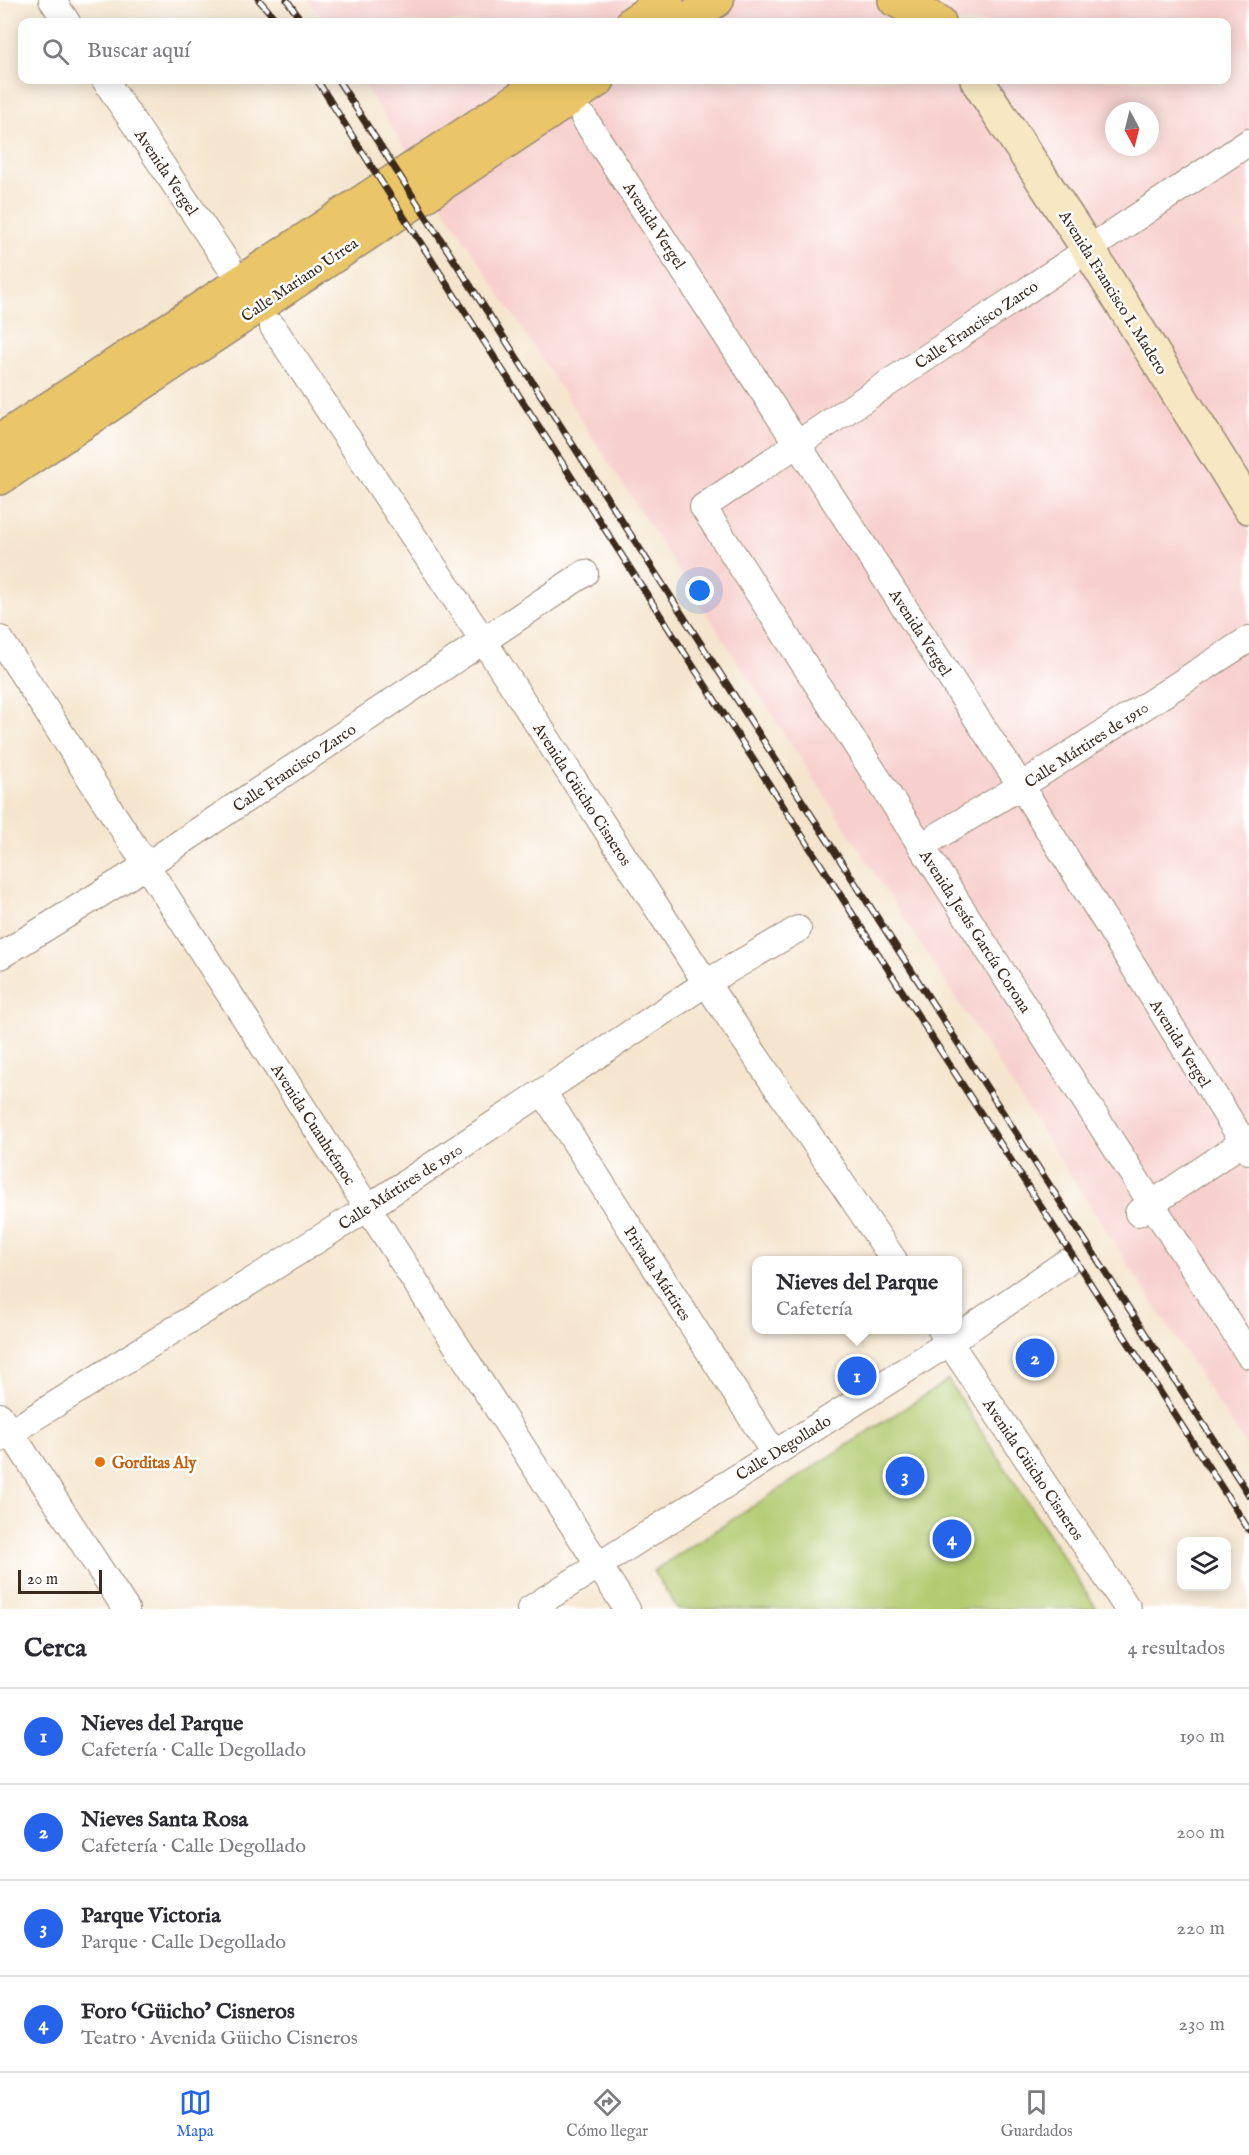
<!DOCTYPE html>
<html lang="es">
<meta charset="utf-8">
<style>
body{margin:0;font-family:"IM FELL English",serif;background:#f2f2f3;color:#2b2b33}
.controls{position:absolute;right:18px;bottom:18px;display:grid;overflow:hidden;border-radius:12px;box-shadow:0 3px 15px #0003}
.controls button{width:54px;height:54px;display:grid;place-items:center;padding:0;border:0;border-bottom:2px solid #e1e1e2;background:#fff;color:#2b2b33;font:30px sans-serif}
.compass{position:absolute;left:1105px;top:102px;width:54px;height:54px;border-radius:50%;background:#fff;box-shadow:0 3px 15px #0003;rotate:173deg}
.scale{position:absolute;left:18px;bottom:15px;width:84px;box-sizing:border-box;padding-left:6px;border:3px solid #3b2a1e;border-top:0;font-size:16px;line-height:21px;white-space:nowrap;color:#3b2a1e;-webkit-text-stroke:4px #fff;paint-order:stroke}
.you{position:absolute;left:700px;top:591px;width:21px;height:21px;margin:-15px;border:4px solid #fff;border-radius:50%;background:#1a73e8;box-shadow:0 0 0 9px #1a73e833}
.badge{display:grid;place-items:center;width:39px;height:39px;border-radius:50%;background:#2563eb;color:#fff;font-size:20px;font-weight:700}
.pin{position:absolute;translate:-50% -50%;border:3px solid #fff;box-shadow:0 2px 6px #0006}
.popup{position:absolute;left:752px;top:1256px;width:210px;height:78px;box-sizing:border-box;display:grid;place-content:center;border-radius:12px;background:#fff;filter:drop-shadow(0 2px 4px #0005);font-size:20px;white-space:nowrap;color:#7c7c81}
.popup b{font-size:22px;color:#2b2b33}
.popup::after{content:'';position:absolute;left:50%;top:100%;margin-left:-12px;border:12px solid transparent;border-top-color:#fff}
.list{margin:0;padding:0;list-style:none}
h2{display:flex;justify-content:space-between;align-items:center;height:78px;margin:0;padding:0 24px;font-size:26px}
h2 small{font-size:20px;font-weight:400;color:#7c7c81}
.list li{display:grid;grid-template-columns:39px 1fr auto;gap:18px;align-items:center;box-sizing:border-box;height:96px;padding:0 24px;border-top:2px solid #e1e1e2}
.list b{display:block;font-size:22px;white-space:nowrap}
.list p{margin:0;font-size:20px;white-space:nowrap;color:#7c7c81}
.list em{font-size:20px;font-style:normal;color:#7c7c81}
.icon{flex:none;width:33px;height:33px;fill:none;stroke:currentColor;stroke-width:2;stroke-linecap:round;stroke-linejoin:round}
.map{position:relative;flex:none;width:1249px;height:1609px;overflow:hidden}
.search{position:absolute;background:#fff;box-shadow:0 3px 15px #0003;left:18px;right:18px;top:18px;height:66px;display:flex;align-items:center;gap:15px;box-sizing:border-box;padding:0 21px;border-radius:12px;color:#7c7c81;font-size:22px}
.sheet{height:462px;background:#fff}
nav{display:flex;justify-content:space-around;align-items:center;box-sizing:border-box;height:84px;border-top:2px solid #e1e1e2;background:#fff;font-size:16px;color:#7c7c81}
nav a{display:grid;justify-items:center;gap:3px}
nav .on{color:#2563eb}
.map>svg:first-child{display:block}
</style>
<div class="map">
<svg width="1249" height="1609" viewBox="0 0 1249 1609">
<rect width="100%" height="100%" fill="#fff"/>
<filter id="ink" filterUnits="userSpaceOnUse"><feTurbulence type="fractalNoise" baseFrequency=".0167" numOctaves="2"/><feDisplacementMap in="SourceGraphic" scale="12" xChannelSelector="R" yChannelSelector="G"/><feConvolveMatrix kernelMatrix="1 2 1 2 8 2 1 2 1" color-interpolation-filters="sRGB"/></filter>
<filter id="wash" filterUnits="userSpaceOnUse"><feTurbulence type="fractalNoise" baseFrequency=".008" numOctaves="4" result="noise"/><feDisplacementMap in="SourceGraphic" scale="24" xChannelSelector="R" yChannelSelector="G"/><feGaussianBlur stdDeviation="1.35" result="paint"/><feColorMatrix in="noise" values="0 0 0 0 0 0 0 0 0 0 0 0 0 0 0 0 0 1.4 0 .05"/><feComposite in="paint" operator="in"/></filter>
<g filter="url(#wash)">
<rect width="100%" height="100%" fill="#f5e5ce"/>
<!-- built -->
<path fill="#f7d0cd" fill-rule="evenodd" d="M 309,0 L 1249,0 L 1249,1451 L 361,80 L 1226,80 L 1226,22 L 324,22 ZM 1114,111 L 1150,111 L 1150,147 L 1114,147 Z"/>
<!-- green -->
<path fill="#b2ca6f" stroke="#767a46" stroke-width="1.5" d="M 948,1380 L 1097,1609 L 678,1609 L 653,1571 Z"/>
</g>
<g filter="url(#ink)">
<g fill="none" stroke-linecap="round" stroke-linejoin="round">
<defs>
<g id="street">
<path d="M 52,0 L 67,22"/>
<path d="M 105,80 L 228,264"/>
<path d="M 584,118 L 1021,786 L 1249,1151"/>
<path d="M 1249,142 L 703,507 L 1249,1355"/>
<path d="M 273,327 L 483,640 L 706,983 L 894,1260"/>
<path d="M 0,639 L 627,1609"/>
<path d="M 921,846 L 1021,786 L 1249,639"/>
<path d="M 0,956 L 147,865 L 585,573"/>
<path d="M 543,1092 L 774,1453"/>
<path d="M 1138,1213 L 1249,1138"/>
<path d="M 941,1330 L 1128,1609"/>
<path d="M 0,1416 L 126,1609"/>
<path d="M 0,1439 L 368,1208 L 706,983 L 798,929"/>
<path d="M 530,1609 L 950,1342 L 1065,1263"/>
</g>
<path id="secondary" d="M 977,80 L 1088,249 L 1249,507"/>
<g id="primary">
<path d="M 895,0 L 939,22"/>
<path d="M 633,22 L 667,0"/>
<path d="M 683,22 L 717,0"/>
<path d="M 0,441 L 547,80"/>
<path d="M 0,478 L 598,80"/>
</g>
</defs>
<!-- street casing -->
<use href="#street" stroke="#988876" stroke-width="28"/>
<!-- secondary casing -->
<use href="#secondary" stroke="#988876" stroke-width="36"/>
<!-- primary casing -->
<use href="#primary" stroke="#988876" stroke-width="36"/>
<!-- street -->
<use href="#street" stroke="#fff" stroke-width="26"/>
<!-- secondary -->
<use href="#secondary" stroke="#f7e8c3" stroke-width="33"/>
<!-- primary -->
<use href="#primary" stroke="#eac669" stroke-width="33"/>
<defs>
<g id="rail">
<path d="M 259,0 L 278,22"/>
<path d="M 287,0 L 302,22"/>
<path d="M 317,80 L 375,172 L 1249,1530"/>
<path d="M 338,80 L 1249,1495"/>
</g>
</defs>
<!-- rail casing -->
<use href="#rail" stroke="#3b2a1e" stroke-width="7"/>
<!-- rail -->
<use href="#rail" stroke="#fff" stroke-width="4.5" stroke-dasharray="14" stroke-linecap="butt"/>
</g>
</g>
<!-- markers -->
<circle fill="#e8710a" stroke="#fff" stroke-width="2" cx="100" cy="1462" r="6"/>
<g text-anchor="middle" stroke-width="5" stroke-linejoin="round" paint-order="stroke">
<!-- street labels -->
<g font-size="16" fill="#3b2a1e" stroke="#fff">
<text transform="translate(167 172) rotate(56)" y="6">Avenida Vergel</text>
<text transform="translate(655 225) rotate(57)" y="6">Avenida Vergel</text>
<text transform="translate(299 279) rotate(-34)" y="6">Calle Mariano Urrea</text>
<text transform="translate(1114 292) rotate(58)" y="6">Avenida Francisco I. Madero</text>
<text transform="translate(976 324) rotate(-34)" y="6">Calle Francisco Zarco</text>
<text transform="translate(921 632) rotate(57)" y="6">Avenida Vergel</text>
<text transform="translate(1086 744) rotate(-33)" y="6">Calle Mártires de 1910</text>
<text transform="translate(294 767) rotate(-34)" y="6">Calle Francisco Zarco</text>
<text transform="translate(583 794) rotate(57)" y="6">Avenida Güicho Cisneros</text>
<text transform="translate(976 931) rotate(57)" y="6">Avenida Jesús García Corona</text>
<text transform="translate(1181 1043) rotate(58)" y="6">Avenida Vergel</text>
<text transform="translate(314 1124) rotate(57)" y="6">Avenida Cuauhtémoc</text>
<text transform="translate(400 1186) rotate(-33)" y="6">Calle Mártires de 1910</text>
<text transform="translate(658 1273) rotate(57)" y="6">Privada Mártires</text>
<text transform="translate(783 1447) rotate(-32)" y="6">Calle Degollado</text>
<text transform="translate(1034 1469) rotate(56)" y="6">Avenida Güicho Cisneros</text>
</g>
<!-- food labels -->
<g font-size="16" font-weight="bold" fill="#c56008" stroke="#fff" text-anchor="start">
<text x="112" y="1468">Gorditas Aly</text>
</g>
</g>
</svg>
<div class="controls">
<button><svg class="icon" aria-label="layers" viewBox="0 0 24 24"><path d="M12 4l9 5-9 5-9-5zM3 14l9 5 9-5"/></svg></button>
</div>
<svg class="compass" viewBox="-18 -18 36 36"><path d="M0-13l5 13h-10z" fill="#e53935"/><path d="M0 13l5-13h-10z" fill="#7c7c81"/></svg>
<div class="scale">20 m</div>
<div class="you"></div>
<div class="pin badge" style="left:857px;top:1376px">1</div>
<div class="popup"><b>Nieves del Parque</b>Cafetería</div>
<div class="pin badge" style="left:1035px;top:1358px">2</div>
<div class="pin badge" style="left:905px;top:1476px">3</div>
<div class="pin badge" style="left:952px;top:1539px">4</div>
<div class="search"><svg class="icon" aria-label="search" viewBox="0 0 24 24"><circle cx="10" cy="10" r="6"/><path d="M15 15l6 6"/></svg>Buscar aquí</div>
</div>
<section class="sheet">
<h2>Cerca<small>4 resultados</small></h2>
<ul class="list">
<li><span class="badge">1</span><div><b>Nieves del Parque</b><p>Cafetería · Calle Degollado</p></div><em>190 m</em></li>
<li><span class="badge">2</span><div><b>Nieves Santa Rosa</b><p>Cafetería · Calle Degollado</p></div><em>200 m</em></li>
<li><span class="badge">3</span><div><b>Parque Victoria</b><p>Parque · Calle Degollado</p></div><em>220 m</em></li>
<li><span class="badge">4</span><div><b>Foro ‘Güicho’ Cisneros</b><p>Teatro · Avenida Güicho Cisneros</p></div><em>230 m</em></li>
</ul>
</section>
<nav>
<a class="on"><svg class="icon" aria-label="map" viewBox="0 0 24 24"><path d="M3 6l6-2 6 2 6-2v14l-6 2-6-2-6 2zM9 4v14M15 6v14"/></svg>Mapa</a>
<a><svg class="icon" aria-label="directions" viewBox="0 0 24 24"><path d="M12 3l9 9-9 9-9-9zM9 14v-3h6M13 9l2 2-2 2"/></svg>Cómo llegar</a>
<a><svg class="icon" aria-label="saved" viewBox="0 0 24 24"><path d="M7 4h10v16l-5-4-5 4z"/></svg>Guardados</a>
</nav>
